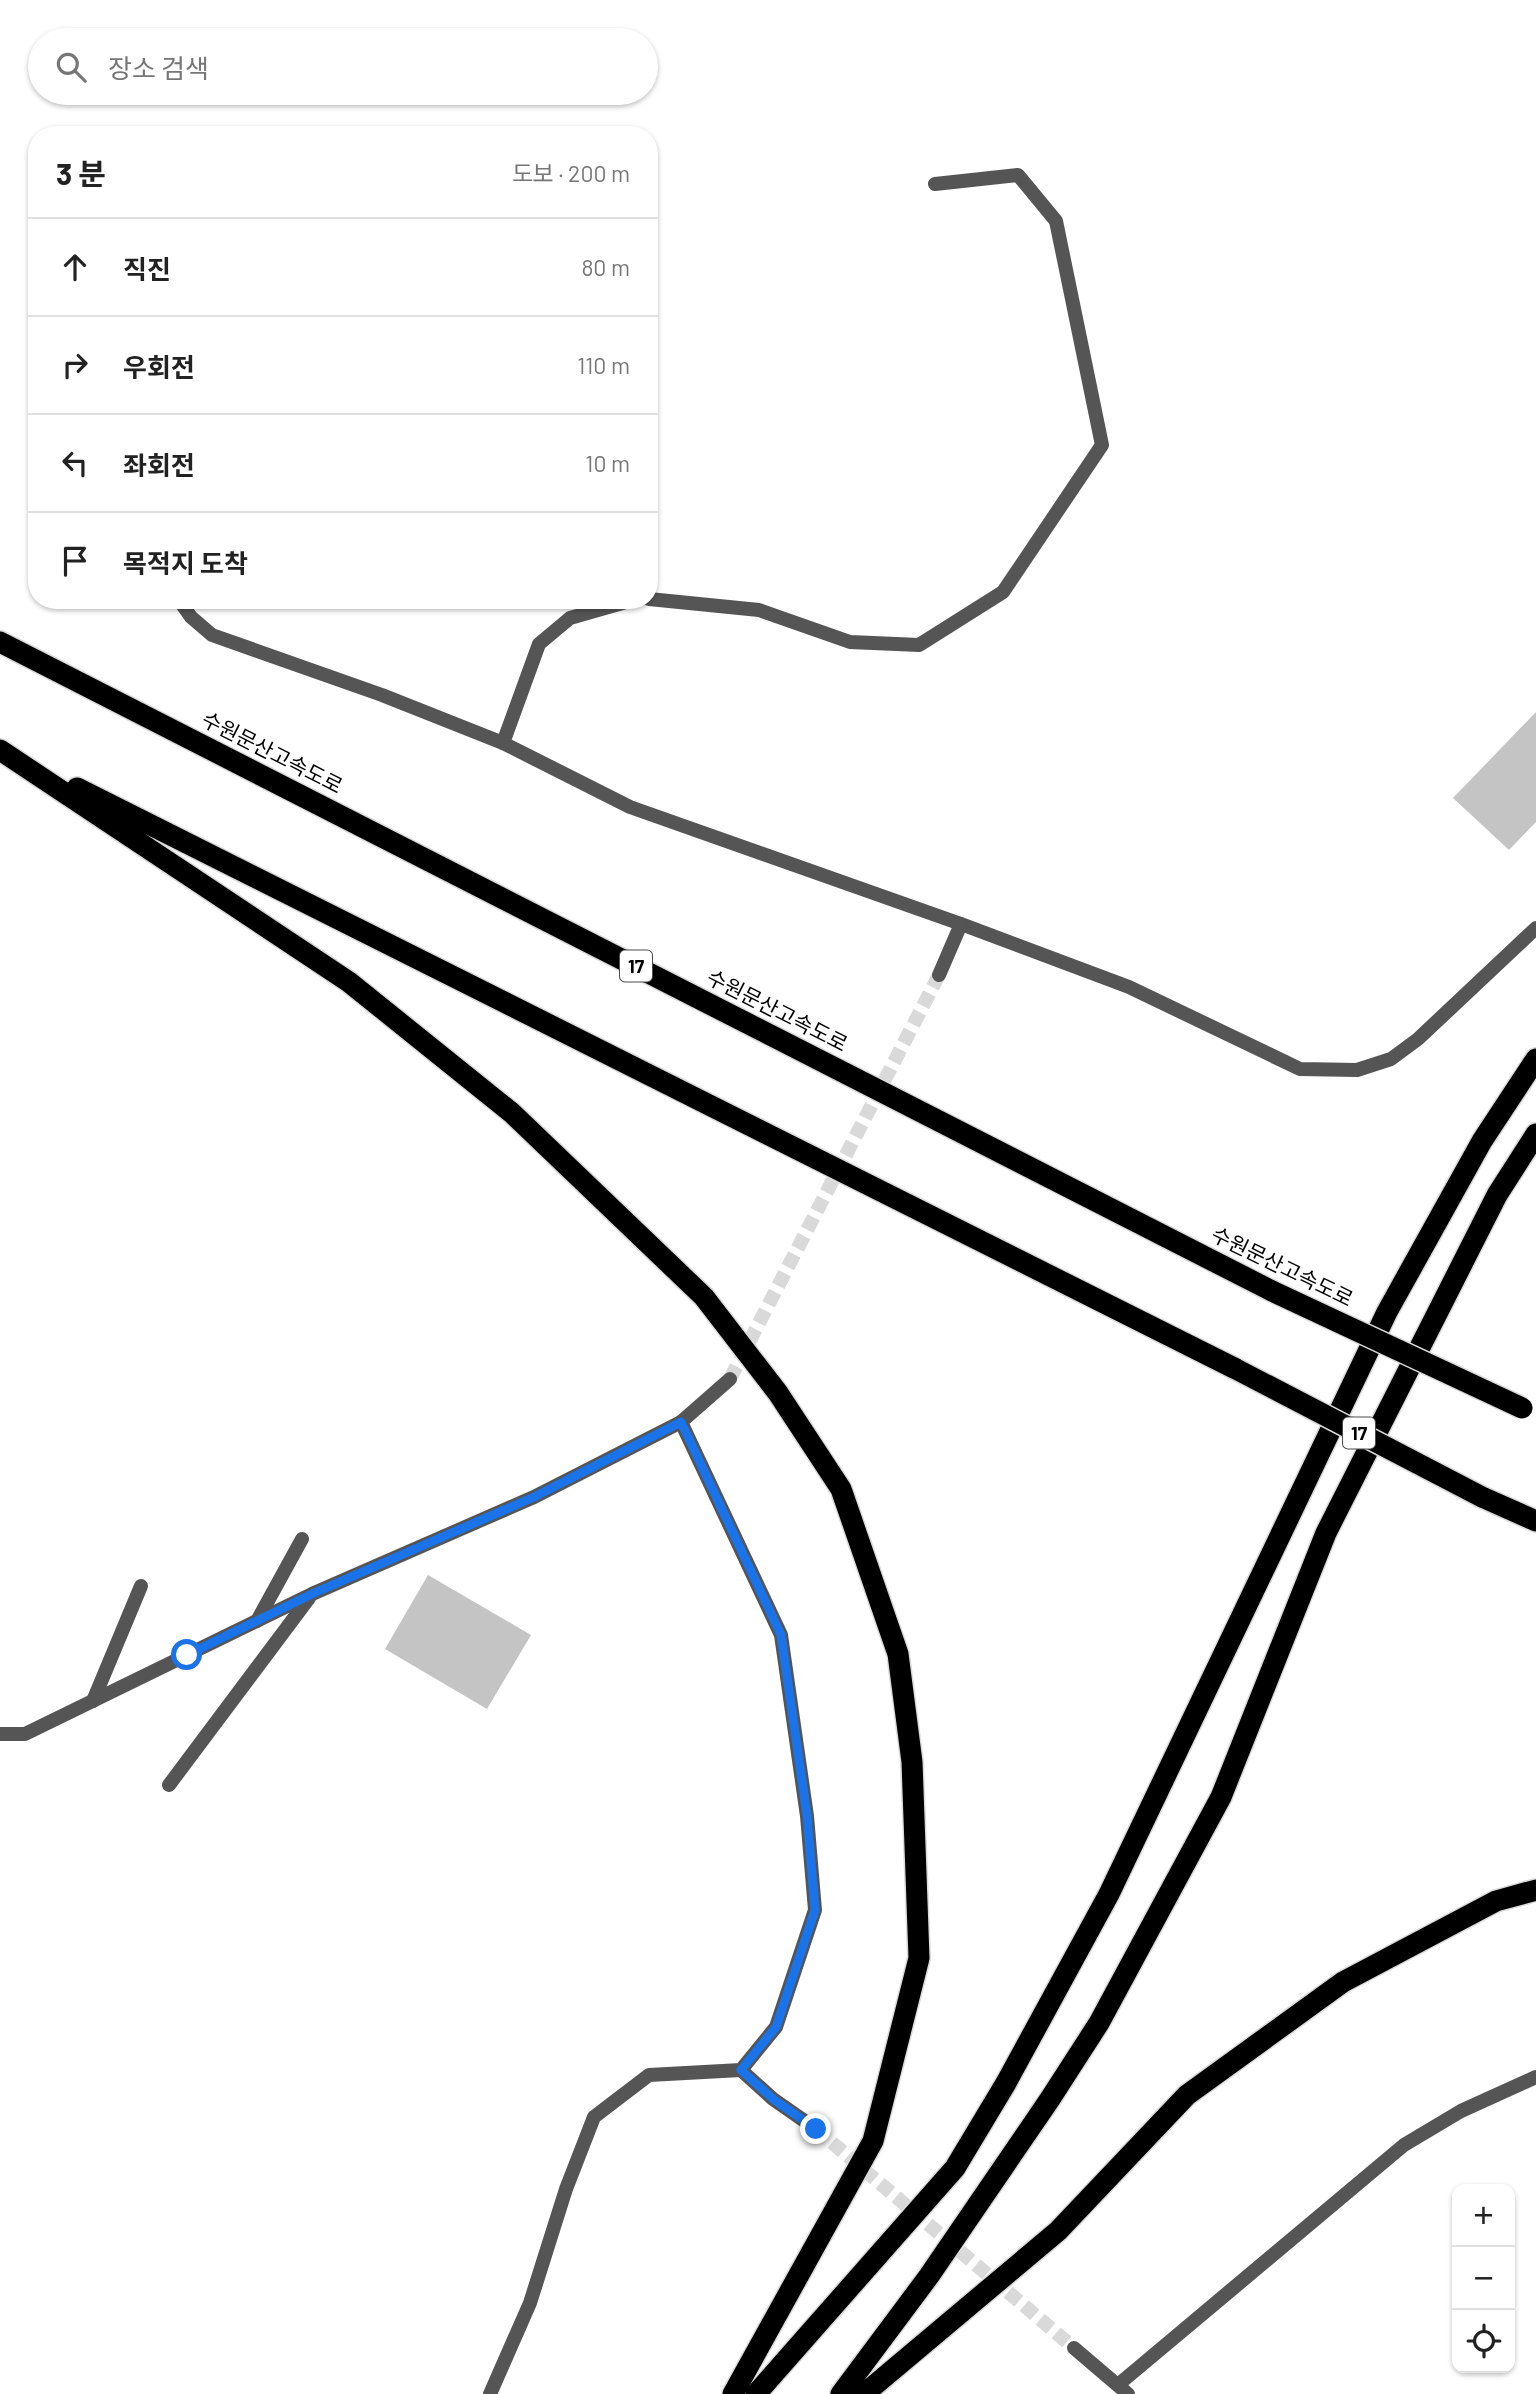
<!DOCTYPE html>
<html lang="ko">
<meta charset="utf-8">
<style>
body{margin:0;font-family:Barlow,"Noto Sans KR",sans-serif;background:#f2f2f2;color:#222}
.controls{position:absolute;right:21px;bottom:21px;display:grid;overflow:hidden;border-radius:14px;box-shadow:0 2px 5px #0004}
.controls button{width:63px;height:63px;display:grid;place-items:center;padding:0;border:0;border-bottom:2px solid #e0e0e0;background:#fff;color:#222;font:35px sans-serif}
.stop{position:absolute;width:21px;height:21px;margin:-16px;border:5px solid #1a73e8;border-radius:50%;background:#fff}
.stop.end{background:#1a73e8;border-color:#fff;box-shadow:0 2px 7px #0008}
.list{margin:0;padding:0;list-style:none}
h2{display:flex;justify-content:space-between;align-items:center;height:91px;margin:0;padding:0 28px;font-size:30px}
h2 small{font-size:23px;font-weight:400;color:#767676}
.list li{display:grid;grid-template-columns:46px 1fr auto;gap:21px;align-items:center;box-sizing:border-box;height:98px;padding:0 28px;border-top:2px solid #e0e0e0}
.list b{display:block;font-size:26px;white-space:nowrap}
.list em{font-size:23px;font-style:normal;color:#767676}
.icon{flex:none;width:38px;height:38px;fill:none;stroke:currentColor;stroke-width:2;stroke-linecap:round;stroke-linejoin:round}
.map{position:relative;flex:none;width:1536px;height:2394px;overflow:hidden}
.search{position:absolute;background:#fff;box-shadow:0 2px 5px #0004;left:28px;top:28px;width:630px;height:77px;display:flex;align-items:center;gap:18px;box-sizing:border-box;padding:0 24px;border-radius:38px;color:#767676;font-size:26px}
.panel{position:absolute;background:#fff;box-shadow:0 2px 5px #0004;left:28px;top:126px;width:630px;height:483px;border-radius:28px}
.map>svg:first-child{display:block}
</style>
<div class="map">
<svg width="1536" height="2394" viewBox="0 0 1536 2394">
<rect width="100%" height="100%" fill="#fff"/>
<!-- building -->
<g fill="#c4c4c4">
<path d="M 1536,712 L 1536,822 L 1509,850 L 1453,798 Z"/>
<path d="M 428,1575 L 531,1635 L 487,1709 L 385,1649 Z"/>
</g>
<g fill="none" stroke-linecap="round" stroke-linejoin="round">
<!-- minor-tunnel -->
<g stroke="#d9d9d9" stroke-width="14" stroke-dasharray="14 7" stroke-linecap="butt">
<path d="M 730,1379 L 939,975"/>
<path d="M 816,2129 L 1074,2348"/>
</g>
<defs>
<g id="motorway">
<path d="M 0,642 L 1272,1291"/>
<path d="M 0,750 L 349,982 L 512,1113 L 704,1297 L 778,1393 L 841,1489 L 898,1654 L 912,1762 L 919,1958 L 873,2141 L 733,2394"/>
<path d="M 77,788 L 1236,1369"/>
<path d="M 1482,1497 L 1536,1521"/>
<path d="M 756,2394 L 955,2168 L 1006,2083 L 1109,1894 L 1387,1312 L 1482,1141 L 1536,1059"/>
<path d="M 841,2394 L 929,2276 L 1050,2099 L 1099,2023 L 1221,1797 L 1326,1533 L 1497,1195 L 1536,1134"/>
<path d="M 864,2394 L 1058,2231 L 1187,2095 L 1343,1982 L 1496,1901 L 1536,1890"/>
</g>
</defs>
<!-- motorway casing -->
<use href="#motorway" stroke="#dbdbdb" stroke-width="24"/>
<!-- service -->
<path stroke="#555" stroke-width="14" d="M 961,924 L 1129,987 L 1300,1069 L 1357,1070 L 1391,1059 L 1418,1039 L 1536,928"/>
<!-- minor -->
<g stroke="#555" stroke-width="14">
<path d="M 649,599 L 759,610 L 850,642 L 919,645 L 1003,592 L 1102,445 L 1056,221 L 1018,175 L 935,184"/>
<path d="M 179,600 L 191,617 L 212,635 L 382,695 L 503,743"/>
<path d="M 633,600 L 570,618 L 539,644 L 503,743 L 630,807 L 961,924 L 939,975"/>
<path d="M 257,1621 L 302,1539"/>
<path d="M 93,1701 L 141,1586"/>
<path d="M 0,1734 L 25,1734 L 312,1594 L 534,1497 L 681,1422"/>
<path d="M 169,1785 L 309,1598"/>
<path d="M 741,2070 L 773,2099 L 816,2129"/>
<path d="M 1074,2348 L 1128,2394"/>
<path d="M 1119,2384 L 1404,2145 L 1461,2111 L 1536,2077"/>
<path d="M 490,2394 L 530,2303 L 566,2189 L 594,2117 L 649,2075 L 741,2070 L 776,2027 L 815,1910 L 807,1816 L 781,1635 L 681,1422 L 730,1379"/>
</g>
<!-- motorway -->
<use href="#motorway" stroke="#000" stroke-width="21"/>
<defs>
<g id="motorway-bridge">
<path d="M 1272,1291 L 1522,1408"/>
<path d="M 1236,1369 L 1482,1497"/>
</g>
</defs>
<!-- motorway-bridge casing -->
<use href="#motorway-bridge" stroke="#dbdbdb" stroke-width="24" stroke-linecap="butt"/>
<!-- motorway-bridge -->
<use href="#motorway-bridge" stroke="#000" stroke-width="21"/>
</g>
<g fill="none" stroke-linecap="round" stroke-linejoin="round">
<!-- route -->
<path stroke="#1a73e8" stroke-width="9" d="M 187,1655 L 312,1594 L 534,1497 L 681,1422 L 781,1635 L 807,1816 L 815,1910 L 776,2027 L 741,2070 L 773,2099 L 816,2129"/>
</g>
<g text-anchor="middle" stroke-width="5" stroke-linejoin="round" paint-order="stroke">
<!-- shield labels -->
<g fill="#fff" stroke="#4c4c4c" stroke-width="2">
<rect x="620" y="950.5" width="32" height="31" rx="5"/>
<rect x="1343" y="1417.5" width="32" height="31" rx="5"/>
</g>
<g font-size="19" font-weight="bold" fill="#000">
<text x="636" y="973">17</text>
<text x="1359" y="1440">17</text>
</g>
<!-- street labels -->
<g font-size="21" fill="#000" stroke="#fff">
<text transform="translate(272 753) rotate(27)" y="7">수원문산고속도로</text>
<text transform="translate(777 1011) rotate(27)" y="7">수원문산고속도로</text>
<text transform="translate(1282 1267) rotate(26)" y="7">수원문산고속도로</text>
</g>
</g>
</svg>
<div class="controls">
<button>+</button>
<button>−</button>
<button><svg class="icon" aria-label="locate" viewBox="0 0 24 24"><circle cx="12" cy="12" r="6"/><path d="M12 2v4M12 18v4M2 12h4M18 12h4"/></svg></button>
</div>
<div class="stop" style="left:187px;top:1655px"></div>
<div class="stop end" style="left:816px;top:2129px"></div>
<div class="search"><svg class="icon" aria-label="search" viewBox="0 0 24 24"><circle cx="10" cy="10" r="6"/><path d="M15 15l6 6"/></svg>장소 검색</div>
<section class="panel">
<h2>3 분<small>도보 · 200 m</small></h2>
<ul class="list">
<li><svg class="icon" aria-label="ahead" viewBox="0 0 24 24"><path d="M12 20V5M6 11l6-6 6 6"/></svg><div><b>직진</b></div><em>80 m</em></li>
<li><svg class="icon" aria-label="right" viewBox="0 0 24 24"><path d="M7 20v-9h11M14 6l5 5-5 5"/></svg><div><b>우회전</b></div><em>110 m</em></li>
<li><svg class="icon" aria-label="left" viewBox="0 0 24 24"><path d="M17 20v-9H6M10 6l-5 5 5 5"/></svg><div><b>좌회전</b></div><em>10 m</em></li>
<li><svg class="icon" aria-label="arrive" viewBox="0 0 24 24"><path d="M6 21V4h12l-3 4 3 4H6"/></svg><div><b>목적지 도착</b></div></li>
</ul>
</section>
</div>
